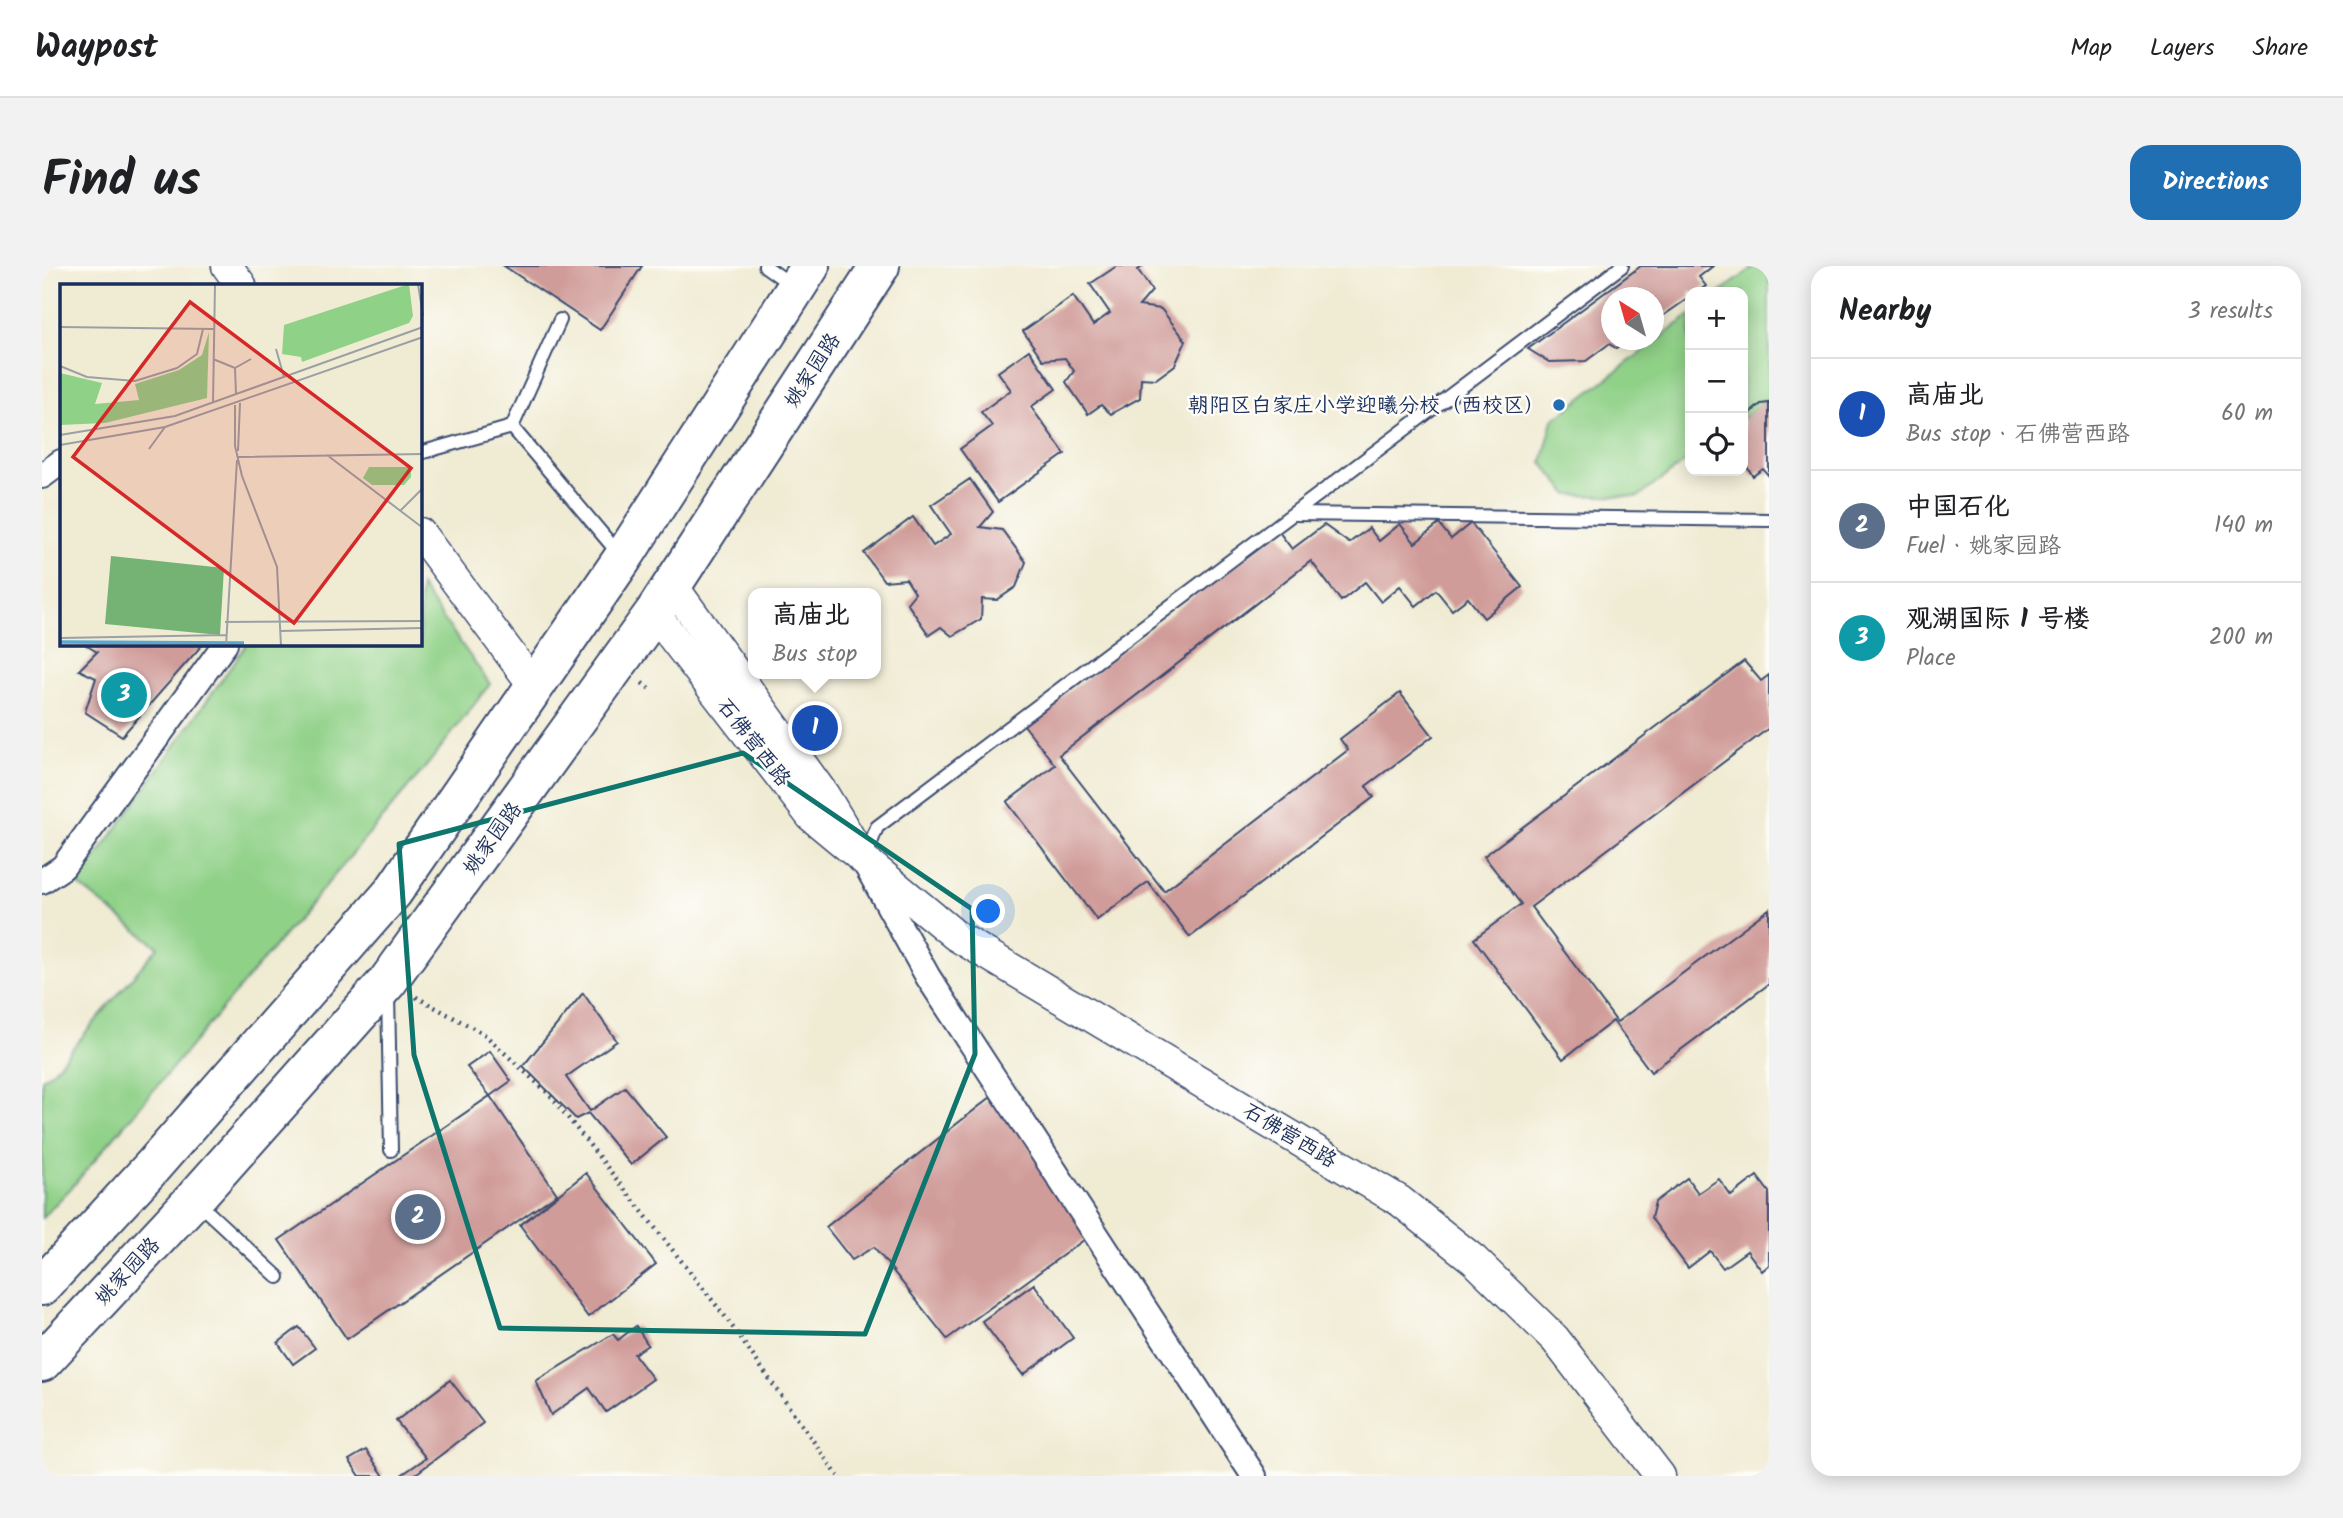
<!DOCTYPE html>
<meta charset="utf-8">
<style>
body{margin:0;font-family:Kalam,"LXGW WenKai TC",sans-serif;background:#f2f2f2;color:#202124}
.controls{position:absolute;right:21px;top:21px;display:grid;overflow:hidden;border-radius:14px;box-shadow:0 4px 18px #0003}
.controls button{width:63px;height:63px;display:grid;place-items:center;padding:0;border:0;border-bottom:2px solid #e0e0e0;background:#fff;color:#202124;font:35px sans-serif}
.compass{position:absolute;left:1559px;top:21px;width:63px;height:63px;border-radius:50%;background:#fff;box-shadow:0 4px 18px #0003;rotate:323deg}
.you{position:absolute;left:947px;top:646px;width:24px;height:24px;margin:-18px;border:5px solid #fff;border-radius:50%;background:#1a73e8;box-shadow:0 0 0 10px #1a73e833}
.badge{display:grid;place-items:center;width:46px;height:46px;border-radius:50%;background:#1f6fb2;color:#fff;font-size:23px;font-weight:700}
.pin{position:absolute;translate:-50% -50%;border:4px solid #fff;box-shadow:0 2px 7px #0006}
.popup{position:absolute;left:706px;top:322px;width:133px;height:91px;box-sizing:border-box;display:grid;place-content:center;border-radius:14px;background:#fff;filter:drop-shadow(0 2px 5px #0005);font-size:23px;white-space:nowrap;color:#757577}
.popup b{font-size:26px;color:#202124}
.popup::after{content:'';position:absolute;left:50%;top:100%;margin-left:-14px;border:14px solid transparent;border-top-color:#fff}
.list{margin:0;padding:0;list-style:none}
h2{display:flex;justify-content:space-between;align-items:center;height:91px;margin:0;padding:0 28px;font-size:30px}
h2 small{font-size:23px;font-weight:400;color:#757577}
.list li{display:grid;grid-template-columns:46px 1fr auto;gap:21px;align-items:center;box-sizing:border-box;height:112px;padding:0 28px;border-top:2px solid #e0e0e0}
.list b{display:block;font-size:26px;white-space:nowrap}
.list p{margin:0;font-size:23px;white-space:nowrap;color:#757577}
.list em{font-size:23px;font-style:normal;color:#757577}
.icon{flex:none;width:38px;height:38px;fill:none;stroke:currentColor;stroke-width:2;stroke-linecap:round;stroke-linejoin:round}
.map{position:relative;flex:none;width:1727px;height:1210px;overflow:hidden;border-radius:21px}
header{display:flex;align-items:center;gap:42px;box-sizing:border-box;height:98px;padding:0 35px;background:#fff;border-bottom:2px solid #e0e0e0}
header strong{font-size:33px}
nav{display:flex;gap:38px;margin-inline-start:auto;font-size:24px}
.intro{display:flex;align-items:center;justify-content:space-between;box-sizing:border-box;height:168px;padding:0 42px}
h1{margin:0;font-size:49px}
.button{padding:18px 32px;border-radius:21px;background:#1f6fb2;color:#fff;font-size:24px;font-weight:700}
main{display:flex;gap:42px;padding:0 42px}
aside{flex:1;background:#fff;border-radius:21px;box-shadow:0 4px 18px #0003}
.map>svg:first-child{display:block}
</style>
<header>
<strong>Waypost</strong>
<nav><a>Map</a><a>Layers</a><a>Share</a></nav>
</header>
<div class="intro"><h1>Find us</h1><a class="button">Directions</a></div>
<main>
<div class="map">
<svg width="1727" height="1210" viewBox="0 0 1727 1210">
<rect width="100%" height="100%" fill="#fdfcf7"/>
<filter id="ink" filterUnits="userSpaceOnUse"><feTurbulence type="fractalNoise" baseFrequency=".0143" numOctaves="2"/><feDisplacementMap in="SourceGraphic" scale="14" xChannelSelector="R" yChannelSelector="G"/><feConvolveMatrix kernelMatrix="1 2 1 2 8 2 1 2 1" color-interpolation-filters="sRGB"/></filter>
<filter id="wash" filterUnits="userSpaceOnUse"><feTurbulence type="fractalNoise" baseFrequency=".00686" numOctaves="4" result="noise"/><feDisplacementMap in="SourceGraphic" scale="28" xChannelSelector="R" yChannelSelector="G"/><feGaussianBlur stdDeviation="1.57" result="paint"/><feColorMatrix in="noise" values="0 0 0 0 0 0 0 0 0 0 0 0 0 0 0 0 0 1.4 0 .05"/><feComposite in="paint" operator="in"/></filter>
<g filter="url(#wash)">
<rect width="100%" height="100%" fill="#f0ebd3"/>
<!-- green -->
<g fill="#90d188" stroke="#568073" stroke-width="2">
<path d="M 1713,0 L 1727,0 L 1727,133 L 1701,153 L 1701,26 L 1679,26 Z"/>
<path d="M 1648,49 L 1648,192 L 1596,231 L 1527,229 L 1500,197 L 1511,154 Z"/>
<path d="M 378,320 L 448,418 L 386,498 L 30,921 L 0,952 L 0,813 L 12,804 L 116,681 L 35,618 L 205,378 L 378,378 Z"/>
</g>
<g id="blocks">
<!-- building -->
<g fill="#d09c9a">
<path d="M 462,0 L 600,0 L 558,64 Z"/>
<path d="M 1075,0 L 1101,0 L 1096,4 L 1110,25 L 1097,40 L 1119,43 L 1144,75 L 1133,99 L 1114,113 L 1099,112 L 1098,132 L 1069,148 L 1059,139 L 1046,148 L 1024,116 L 1032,105 L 1023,92 L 1001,94 L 981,65 L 1031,30 L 1051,59 L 1068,47 L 1048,18 Z"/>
<path d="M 1599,0 L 1671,0 L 1657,11 L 1664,20 L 1655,26 L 1648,26 L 1648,31 L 1612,56 L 1612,32 L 1570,32 L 1570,74 L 1587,74 L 1574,82 L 1567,78 L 1544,95 L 1507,96 L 1486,83 Z"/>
<path d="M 987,84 L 1014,123 L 989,141 L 1023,188 L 956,236 L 918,183 L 950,160 L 939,146 L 969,124 L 956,106 Z"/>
<path d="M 1727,137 L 1727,210 L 1721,203 L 1711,210 L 1701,195 L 1701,153 L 1719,138 Z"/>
<path d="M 928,213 L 951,246 L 938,261 L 960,264 L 984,296 L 974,321 L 955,334 L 940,333 L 939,353 L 910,370 L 899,361 L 887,369 L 865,337 L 873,327 L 864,313 L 842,315 L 822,287 L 871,251 L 891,280 L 909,268 L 889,239 Z"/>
<path d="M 1429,257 L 1480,321 L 1442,352 L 1426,332 L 1410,344 L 1394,324 L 1374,340 L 1358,320 L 1339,336 L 1323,316 L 1299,335 L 1269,295 L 1017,489 L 1122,625 L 1306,484 L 1298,473 L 1358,427 L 1391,470 L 1324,520 L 1332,531 L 1148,671 L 1106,616 L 1055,654 L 965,536 L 1013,499 L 982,459 L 1237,266 L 1250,283 L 1282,259 L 1307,277 L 1327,262 L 1337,275 L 1358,258 L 1373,277 L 1397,258 L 1409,273 Z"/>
<path d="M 42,378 L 161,378 L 80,470 L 43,446 L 54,412 L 37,404 L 55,386 Z"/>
<path d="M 1702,395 L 1719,415 L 1727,409 L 1727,462 L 1489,641 L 1575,756 L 1727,643 L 1727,718 L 1609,806 L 1571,755 L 1521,793 L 1432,673 L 1479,638 L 1442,590 Z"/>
<path d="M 541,727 L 575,775 L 524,811 L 548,845 L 583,821 L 624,871 L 589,899 L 546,847 L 534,853 L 481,800 Z"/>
<path d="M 448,785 L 469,815 L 448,830 L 425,801 Z"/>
<path d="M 954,827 L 1046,971 L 905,1073 L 832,981 L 810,994 L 784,961 Z"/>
<path d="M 448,830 L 515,928 L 305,1073 L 237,974 Z"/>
<path d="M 544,907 L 614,998 L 546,1051 L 478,959 Z"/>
<path d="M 1715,910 L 1727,926 L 1727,999 L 1720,1005 L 1705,985 L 1681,1002 L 1668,985 L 1646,1002 L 1609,952 L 1613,936 L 1645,912 L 1656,927 L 1677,913 L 1689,930 Z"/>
<path d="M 992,1018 L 1031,1072 L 981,1109 L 940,1055 Z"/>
<path d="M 594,1060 L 606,1079 L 592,1088 L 611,1113 L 564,1146 L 547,1122 L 509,1149 L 494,1115 L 571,1068 L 576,1074 Z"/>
<path d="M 257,1061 L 273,1082 L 251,1098 L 236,1077 Z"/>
<path d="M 408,1114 L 441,1157 L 371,1210 L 358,1210 L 384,1192 L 354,1155 Z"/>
<path d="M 324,1184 L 342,1210 L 318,1210 L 307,1194 Z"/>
</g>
</g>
</g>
<g filter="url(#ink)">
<use href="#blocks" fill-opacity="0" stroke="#3b4b70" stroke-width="2"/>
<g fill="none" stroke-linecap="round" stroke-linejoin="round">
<defs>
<g id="service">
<path d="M 723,0 L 751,20"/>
<path d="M 518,54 L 470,161 L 577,288"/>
<path d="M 378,187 L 470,161"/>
<path d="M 1251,248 L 1727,254"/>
<path d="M 822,595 L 835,561 L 1580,0"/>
<path d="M 346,727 L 349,884"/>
<path d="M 155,936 L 236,1011"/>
</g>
<g id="minor">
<path d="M 0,210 L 19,196"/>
<path d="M 824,599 L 886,711 L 1212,1210"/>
<path d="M 0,615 L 21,601 L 183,378"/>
</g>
<g id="tertiary">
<path d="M 185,0 L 199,19"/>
<path d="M 378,267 L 492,420"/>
<path d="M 630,319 L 782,529 L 809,574"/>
<path d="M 612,347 L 769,550 L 913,669 L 1358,935 L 1432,994 L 1513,1073 L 1618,1210"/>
</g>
<g id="primary">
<path d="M 0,1020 L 110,901 L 351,626 L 581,292 L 768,0"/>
<path d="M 0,1096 L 152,933 L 346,715 L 612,347 L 838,0"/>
</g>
</defs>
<!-- service casing -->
<use href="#service" stroke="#3b4b70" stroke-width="16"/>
<!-- minor casing -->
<use href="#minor" stroke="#3b4b70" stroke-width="28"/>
<!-- tertiary casing -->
<use href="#tertiary" stroke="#3b4b70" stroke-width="33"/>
<!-- primary casing -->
<use href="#primary" stroke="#3b4b70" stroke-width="42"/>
<!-- path -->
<g stroke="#3b4b70" stroke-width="4.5" stroke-dasharray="2 5" stroke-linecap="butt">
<path d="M 600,417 L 608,423"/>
<path d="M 374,731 L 442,768 L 508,829 L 682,1049 L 796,1210"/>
</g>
<!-- service -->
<use href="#service" stroke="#fff" stroke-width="12"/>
<!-- minor -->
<use href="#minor" stroke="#fff" stroke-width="24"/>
<!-- tertiary -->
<use href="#tertiary" stroke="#fff" stroke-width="30"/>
<!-- primary -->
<use href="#primary" stroke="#fff" stroke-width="38"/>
</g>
</g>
<!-- marked area -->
<path fill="none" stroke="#0f766e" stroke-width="5" stroke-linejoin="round" d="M 701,487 L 930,643 L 933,788 L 823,1068 L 458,1062 L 372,789 L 357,578 Z"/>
<!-- markers -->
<circle fill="#1f6fb2" stroke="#fdfcf7" stroke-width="2.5" cx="1517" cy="139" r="7"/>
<g text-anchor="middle" stroke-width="5" stroke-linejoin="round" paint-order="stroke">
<!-- street labels -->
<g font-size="21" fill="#1b2f5e" stroke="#fdfcf7">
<text transform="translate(770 104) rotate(-57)" y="7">姚家园路</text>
<text transform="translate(712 476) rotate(52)" y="7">石佛营西路</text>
<text transform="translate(450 572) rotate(-54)" y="7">姚家园路</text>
<text transform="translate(1248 869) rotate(31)" y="7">石佛营西路</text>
<text transform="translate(85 1005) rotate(-47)" y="7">姚家园路</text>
</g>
<!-- poi labels -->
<g font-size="21" fill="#1b2f5e" stroke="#fdfcf7" text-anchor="end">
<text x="1503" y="146">朝阳区白家庄小学迎曦分校（西校区）</text>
</g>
</g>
<!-- overview -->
<g transform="translate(18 18)">
<rect width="362" height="362" fill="#f0ebd3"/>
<path d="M 349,0 L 353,32 L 349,39 L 242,78 L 241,73 L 222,70 L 224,41 ZM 149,48 L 147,114 L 45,139 L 0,141 L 0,89 L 42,99 L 35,120 L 79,116 L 75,100 L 119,86 L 142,71 ZM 309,183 L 351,183 L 351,193 L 344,201 L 312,201 L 303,194 Z" fill="#90d188"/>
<path d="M 51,272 L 164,284 L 160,351 L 45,340 Z" fill="#74b374"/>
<path fill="none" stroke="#57a9d2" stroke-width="3.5" d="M 0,358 L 184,359"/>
<path fill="none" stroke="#9ba0a4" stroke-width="2" d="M 358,0 L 363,32M 0,43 L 154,45M 216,65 L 224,93M 153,75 L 175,84M 0,82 L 27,93 L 75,97 L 117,84 L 137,70 L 143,45M 176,110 L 175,84 L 191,75M 153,119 L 155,0M 175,121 L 175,162 L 182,192 L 217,283 L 221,362M 0,151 L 115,132 L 363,43M 0,161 L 105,143 L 363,53M 89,165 L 105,143M 178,167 L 180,119M 267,171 L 363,244M 178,173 L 363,170M 340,227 L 363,204M 165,338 L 363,337M 220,347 L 363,344M 0,354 L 166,351M 166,362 L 177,176"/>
<path fill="#d62828" fill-opacity="0.15" stroke="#d62828" stroke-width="3.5" d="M 130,18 L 351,184 L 234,339 L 13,173 Z"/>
<rect width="362" height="362" fill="none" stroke="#1b2f5e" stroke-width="3.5"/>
</g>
</svg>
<div class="controls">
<button>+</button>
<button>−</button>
<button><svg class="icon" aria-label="locate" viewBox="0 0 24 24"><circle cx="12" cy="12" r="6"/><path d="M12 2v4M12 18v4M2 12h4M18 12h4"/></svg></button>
</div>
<svg class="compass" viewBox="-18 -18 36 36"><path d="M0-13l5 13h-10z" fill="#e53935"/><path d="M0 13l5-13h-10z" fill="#757577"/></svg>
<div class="you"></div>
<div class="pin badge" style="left:773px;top:462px;background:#1a4fb4">1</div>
<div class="popup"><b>高庙北</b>Bus stop</div>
<div class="pin badge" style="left:376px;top:951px;background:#5c6f8a">2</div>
<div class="pin badge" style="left:82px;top:429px;background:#0f9aa8">3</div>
</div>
<aside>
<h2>Nearby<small>3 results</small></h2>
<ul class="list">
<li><span class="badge" style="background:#1a4fb4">1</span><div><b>高庙北</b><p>Bus stop · 石佛营西路</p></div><em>60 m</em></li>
<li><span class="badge" style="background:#5c6f8a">2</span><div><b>中国石化</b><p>Fuel · 姚家园路</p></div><em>140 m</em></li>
<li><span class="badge" style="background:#0f9aa8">3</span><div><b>观湖国际 1 号楼</b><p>Place</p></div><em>200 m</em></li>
</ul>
</aside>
</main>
